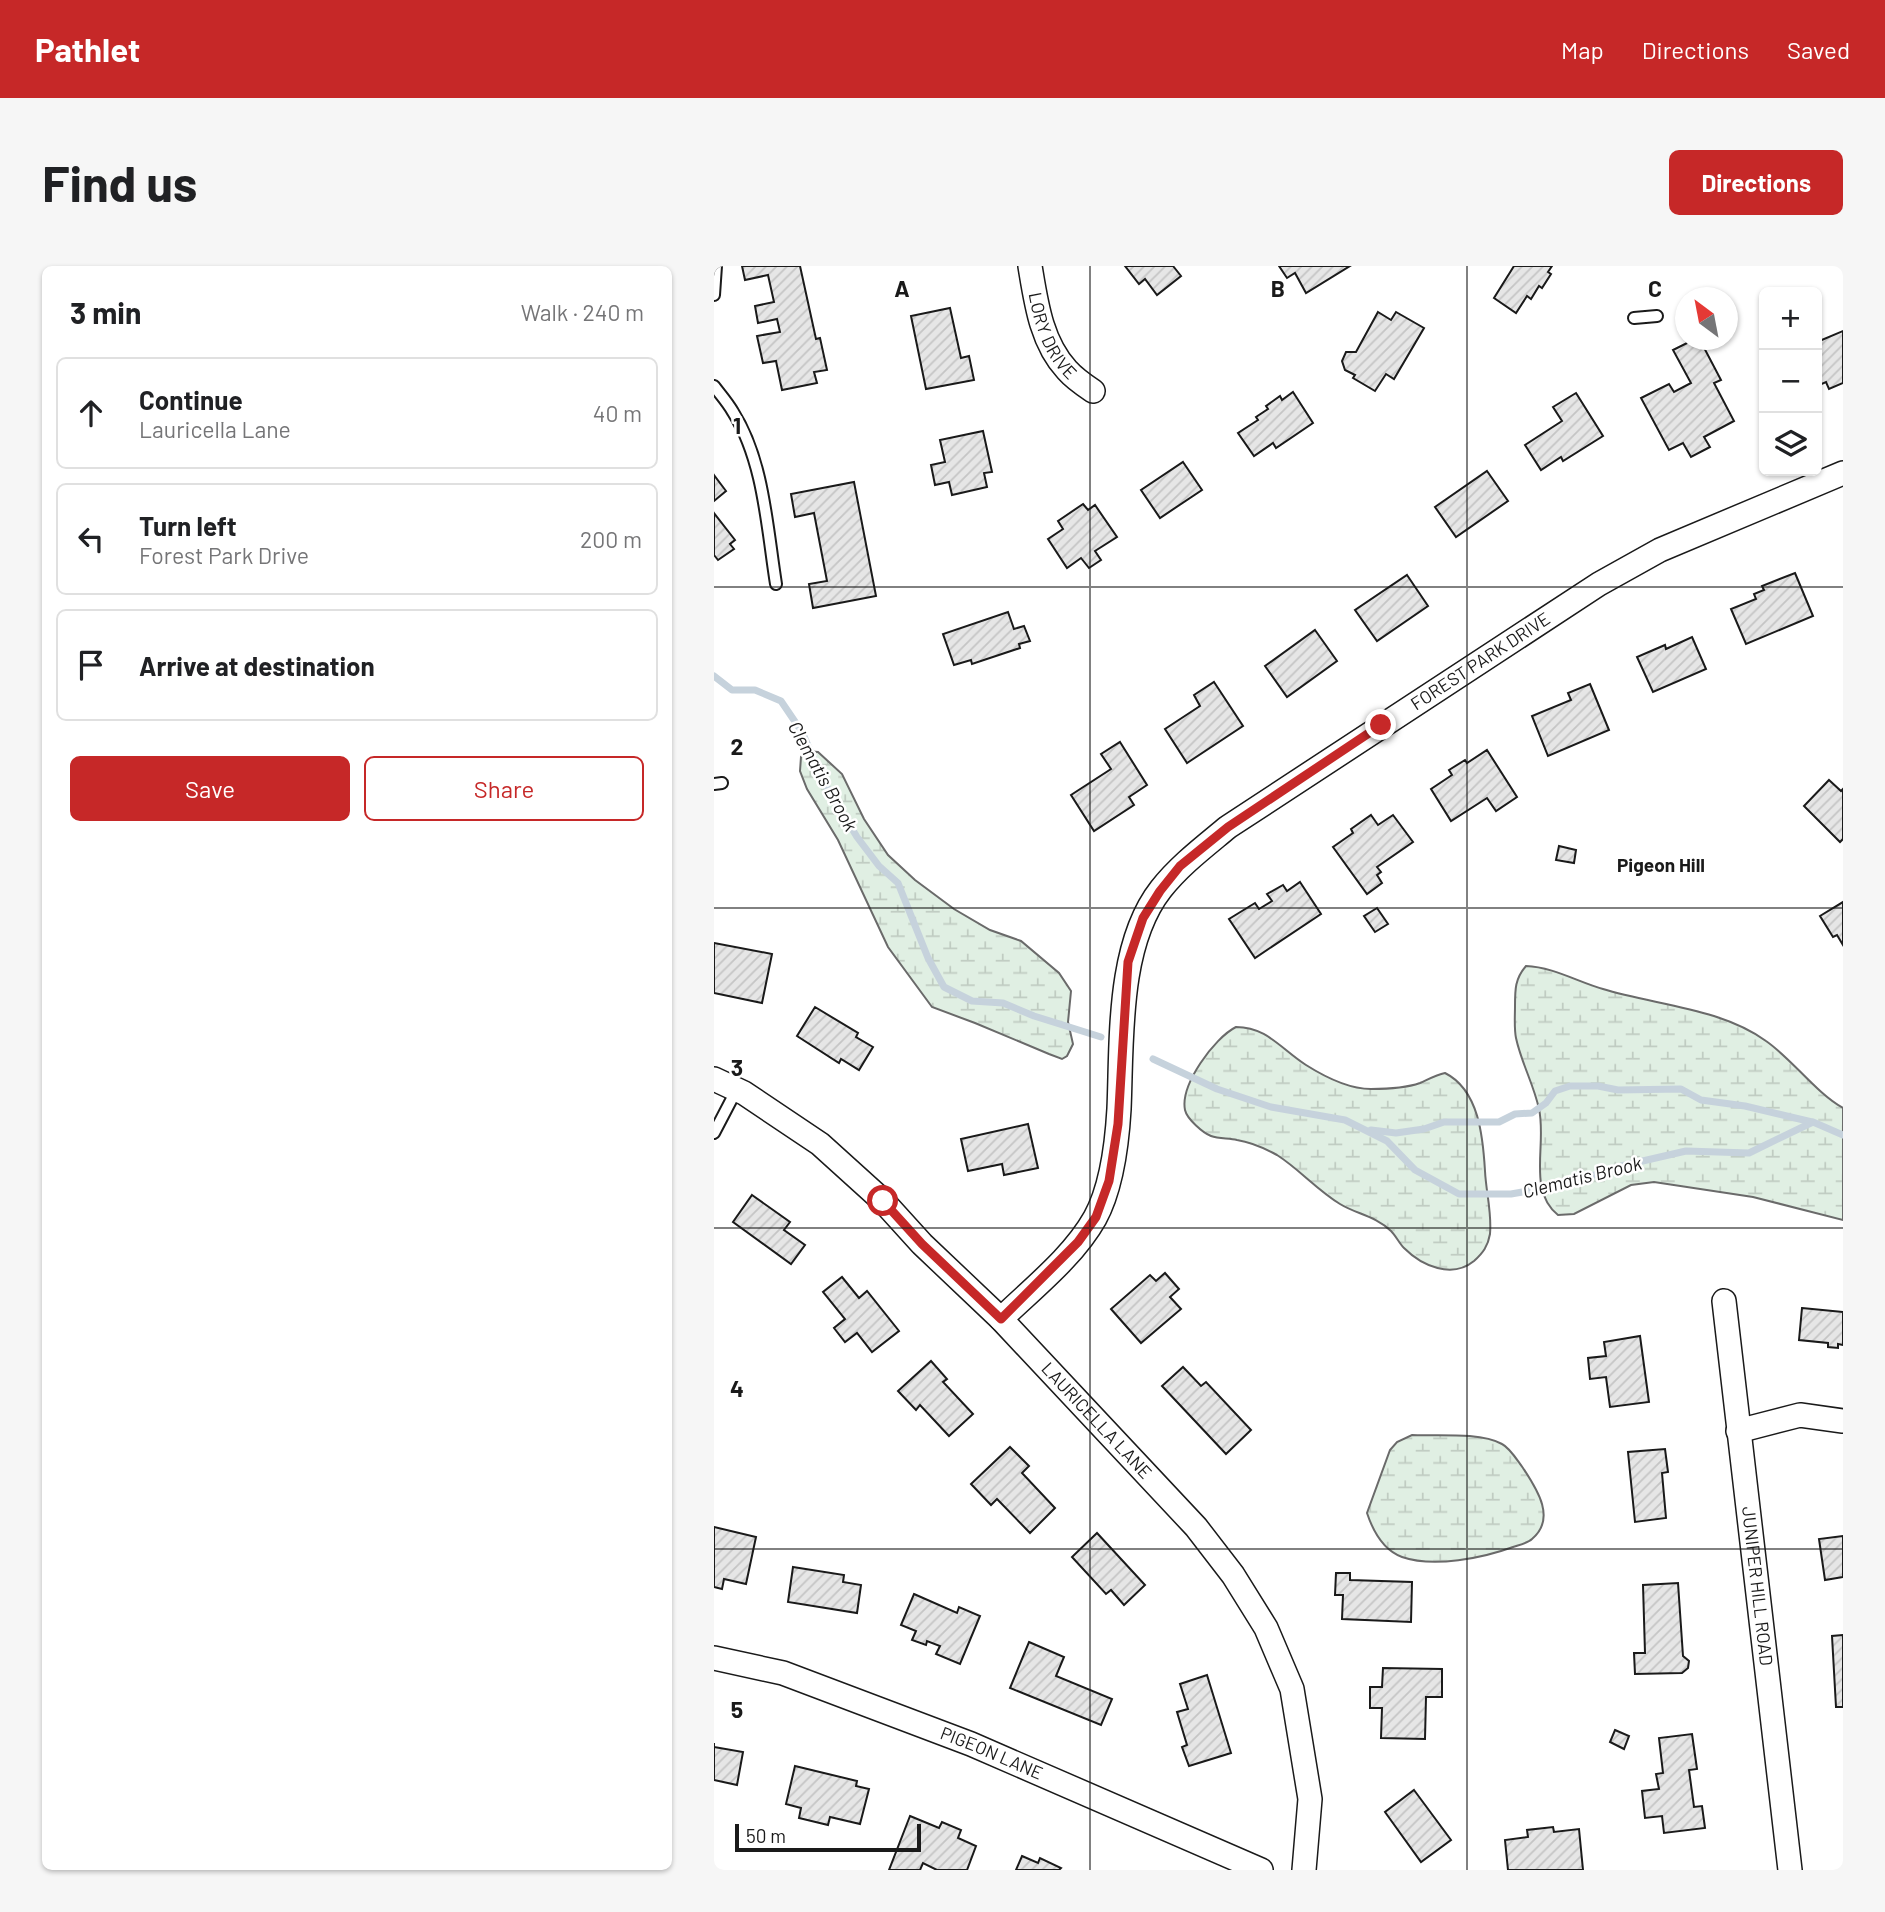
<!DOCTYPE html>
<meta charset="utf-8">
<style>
body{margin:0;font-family:Barlow,sans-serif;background:#f6f6f6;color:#202124}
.controls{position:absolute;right:21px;top:21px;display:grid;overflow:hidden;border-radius:10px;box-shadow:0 2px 5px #0004}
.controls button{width:63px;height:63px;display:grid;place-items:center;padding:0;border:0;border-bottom:2px solid #e0e0e0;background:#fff;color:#202124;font:35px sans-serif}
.compass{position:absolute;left:961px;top:21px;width:63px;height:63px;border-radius:50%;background:#fff;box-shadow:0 2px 5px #0004;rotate:328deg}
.scale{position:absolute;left:21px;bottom:18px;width:186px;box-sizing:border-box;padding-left:7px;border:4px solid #1a1a1a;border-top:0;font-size:19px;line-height:24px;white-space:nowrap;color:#1a1a1a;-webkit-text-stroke:5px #fff;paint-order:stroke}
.stop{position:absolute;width:21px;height:21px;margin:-16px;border:5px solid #c62828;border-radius:50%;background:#fff}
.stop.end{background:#c62828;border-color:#fff;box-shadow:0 2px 7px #0008}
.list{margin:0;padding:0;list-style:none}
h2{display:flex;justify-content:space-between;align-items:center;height:91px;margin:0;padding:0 28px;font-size:30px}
h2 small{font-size:23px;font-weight:400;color:#757577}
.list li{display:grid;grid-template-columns:46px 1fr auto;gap:21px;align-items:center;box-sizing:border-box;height:112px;margin:0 14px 14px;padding:0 14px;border:2px solid #e0e0e0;border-radius:10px}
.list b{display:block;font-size:26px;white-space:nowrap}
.list p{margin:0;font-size:23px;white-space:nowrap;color:#757577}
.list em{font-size:23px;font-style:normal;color:#757577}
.actions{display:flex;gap:14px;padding:21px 28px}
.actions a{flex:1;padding:16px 0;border:2px solid #c62828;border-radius:10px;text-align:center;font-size:24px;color:#c62828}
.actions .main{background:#c62828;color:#fff}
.icon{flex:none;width:38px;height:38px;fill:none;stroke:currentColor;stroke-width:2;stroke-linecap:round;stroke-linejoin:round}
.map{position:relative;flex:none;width:1129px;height:1604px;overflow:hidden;border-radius:10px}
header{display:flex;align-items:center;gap:42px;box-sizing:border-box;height:98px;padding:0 35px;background:#c62828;color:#fff}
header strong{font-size:33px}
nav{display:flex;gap:38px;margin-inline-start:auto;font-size:24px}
.intro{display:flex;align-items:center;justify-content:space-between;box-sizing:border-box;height:168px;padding:0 42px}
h1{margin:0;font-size:49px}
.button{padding:18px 32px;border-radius:10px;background:#c62828;color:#fff;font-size:24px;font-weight:700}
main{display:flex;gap:42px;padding:0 42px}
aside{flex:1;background:#fff;border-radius:10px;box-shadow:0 2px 5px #0004}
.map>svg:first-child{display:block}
</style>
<header>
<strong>Pathlet</strong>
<nav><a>Map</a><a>Directions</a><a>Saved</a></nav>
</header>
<div class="intro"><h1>Find us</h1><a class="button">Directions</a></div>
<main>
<aside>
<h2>3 min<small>Walk · 240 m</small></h2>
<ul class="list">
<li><svg class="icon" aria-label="ahead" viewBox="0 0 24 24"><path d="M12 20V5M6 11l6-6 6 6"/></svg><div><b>Continue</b><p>Lauricella Lane</p></div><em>40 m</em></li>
<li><svg class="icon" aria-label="left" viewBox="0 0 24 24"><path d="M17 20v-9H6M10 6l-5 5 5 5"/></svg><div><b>Turn left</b><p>Forest Park Drive</p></div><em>200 m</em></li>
<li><svg class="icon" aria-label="arrive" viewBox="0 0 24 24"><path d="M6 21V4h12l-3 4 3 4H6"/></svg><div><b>Arrive at destination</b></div></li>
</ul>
<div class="actions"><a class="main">Save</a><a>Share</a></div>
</aside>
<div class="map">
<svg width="1129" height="1604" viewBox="0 0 1129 1604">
<defs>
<pattern id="wetland-marsh" width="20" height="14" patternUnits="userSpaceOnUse" patternTransform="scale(1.75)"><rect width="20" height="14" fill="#e0efe3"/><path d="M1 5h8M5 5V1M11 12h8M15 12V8" fill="none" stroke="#c0ccc2"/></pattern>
<pattern id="building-hatch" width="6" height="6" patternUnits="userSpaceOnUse" patternTransform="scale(1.75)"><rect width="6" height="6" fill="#e6e6e6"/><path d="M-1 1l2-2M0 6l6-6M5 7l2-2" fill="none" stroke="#c5c5c5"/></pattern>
</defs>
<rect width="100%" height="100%" fill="#fff"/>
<!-- wetland -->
<g fill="url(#wetland-marsh)" stroke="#6a6a6a" stroke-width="2">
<path d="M 92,485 L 104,486 L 128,508 L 150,553 L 174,589 L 201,614 L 240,643 L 276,664 L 307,675 L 345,707 L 357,725 L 354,756 L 359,778 L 353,790 L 348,793 L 335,788 L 261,757 L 218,741 L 174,681 L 124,574 L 93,523 L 86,505 L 87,491 Z"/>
<path d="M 812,700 C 839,701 864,716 889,723 C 941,739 1007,742 1052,775 C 1078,793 1102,827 1129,842 L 1129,954 L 1039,931 L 940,916 L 917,919 L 860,948 L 844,949 C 813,924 833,878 825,843 C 820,819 807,796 802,772 C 800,762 801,750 801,740 C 801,723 801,713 812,700 Z"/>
<path d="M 522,761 C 553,761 567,783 592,799 C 611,811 634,823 657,823 C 672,823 692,822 706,817 C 715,813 722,809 731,807 C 765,824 769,871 771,905 C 772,926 778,947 776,968 C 774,980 769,987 760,995 C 738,1013 708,1000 690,982 C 685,977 682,970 677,965 C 662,950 642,948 626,938 C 603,924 585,903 563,889 C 552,883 536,876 523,874 C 515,872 505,873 497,870 C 489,867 473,853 471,844 C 466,819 500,772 522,761 Z"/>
<path d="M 698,1169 C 723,1170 766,1166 788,1178 C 796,1182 803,1194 809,1202 C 822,1222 843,1252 818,1273 C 814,1277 805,1279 799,1281 C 769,1292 720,1302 688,1291 C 669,1284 659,1265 653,1247 L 676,1184 L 683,1176 Z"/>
</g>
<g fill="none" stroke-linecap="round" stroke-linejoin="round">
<!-- stream -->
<g stroke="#c6d2dc" stroke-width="7">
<path d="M 0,410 L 18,424 L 41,424 L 67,435 L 88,466 L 111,518 L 143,571 L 165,600 L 184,617 L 214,692 L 230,721 L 258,735 L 289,737 L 320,750 L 387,771"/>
<path d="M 439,793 L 503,823 L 557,841 L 631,854 L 673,875 L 701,904 L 745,928 L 797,928 L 853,918 L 907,900 L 972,885 L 1035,887 L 1099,856 L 1129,869"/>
<path d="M 657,864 L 682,867 L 710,863 L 730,856 L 785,856 L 801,848 L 818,847 L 832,837 L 841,825 L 856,820 L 884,820 L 904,824 L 967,823 L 987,834 L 1031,840 L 1098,856"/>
</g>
</g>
<!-- building -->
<g fill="url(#building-hatch)" stroke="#1a1a1a" stroke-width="2">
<path d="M 28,0 L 86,0 L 102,73 L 106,72 L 113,104 L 100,106 L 103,117 L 68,124 L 62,95 L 49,97 L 43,70 L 66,66 L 63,53 L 44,57 L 41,40 L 60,36 L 54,9 L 31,14 Z"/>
<path d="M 411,0 L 459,0 L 467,10 L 443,29 L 431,13 L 425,18 Z"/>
<path d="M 565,0 L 636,0 L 592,27 L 581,7 L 573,12 Z"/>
<path d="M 800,0 L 838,0 L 834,6 L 837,8 L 828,22 L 825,20 L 817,33 L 813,30 L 802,47 L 780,32 Z"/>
<path d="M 236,42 L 247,92 L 255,90 L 260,114 L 212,123 L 197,50 Z"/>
<path d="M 664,46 L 677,54 L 682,46 L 710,62 L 680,113 L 672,108 L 661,125 L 639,112 L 641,109 L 631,104 L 628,95 L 632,86 L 642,86 Z"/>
<path d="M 1129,65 L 1129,117 L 1115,123 L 1112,116 L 1103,120 L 1103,76 Z"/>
<path d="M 979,74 L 986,74 L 1007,114 L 1000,117 L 1020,155 L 990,171 L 996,181 L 977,191 L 969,177 L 955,184 L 927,132 L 955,118 L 960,126 L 977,117 L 959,84 Z"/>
<path d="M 579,126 L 599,157 L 562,182 L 559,177 L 540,190 L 524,167 L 544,154 L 542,151 L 554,143 L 552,140 L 566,130 L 568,134 Z"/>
<path d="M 862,127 L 889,170 L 849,195 L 847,191 L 827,204 L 811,179 L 848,155 L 839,141 Z"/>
<path d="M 269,165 L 278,206 L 270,207 L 273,221 L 238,229 L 235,216 L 221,219 L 217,199 L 231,196 L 226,174 Z"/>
<path d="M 469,196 L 488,224 L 446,252 L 427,224 Z"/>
<path d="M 773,205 L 794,235 L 742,271 L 721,241 Z"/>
<path d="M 0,209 L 12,225 L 0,235 Z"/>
<path d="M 140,216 L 162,330 L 99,342 L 95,318 L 113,315 L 100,247 L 81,251 L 77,228 Z"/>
<path d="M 369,238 L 374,244 L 381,239 L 403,271 L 381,285 L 387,294 L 375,302 L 367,292 L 353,302 L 334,273 L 349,263 L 344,255 Z"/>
<path d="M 0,247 L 21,274 L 16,278 L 20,283 L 4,294 L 0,289 Z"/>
<path d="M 1081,307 L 1099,350 L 1032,378 L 1017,343 L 1042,333 L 1040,328 L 1050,324 L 1048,320 Z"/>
<path d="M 693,309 L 714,340 L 663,375 L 641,344 Z"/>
<path d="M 294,346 L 300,363 L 310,360 L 316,375 L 305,378 L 306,382 L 258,398 L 257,394 L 240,399 L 229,368 Z"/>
<path d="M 601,364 L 623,395 L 573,431 L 551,400 Z"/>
<path d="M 978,371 L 992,403 L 939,426 L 923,391 L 951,379 L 952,383 Z"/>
<path d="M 500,416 L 529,460 L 473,497 L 451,463 L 486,440 L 480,429 Z"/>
<path d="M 876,418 L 895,464 L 834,490 L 818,450 L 857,434 L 854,427 Z"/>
<path d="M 406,476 L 433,519 L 415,531 L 420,539 L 380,565 L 357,529 L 397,503 L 387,488 Z"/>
<path d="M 773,484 L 803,531 L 782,545 L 773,532 L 737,555 L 717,523 L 738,509 L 735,504 L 751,494 L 753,497 Z"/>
<path d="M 1115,514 L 1127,525 L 1129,523 L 1129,573 L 1126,576 L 1090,540 Z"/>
<path d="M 657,549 L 664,559 L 679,549 L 699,576 L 663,601 L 667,606 L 663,609 L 668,617 L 653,628 L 619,581 L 639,567 L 637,563 Z"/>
<path d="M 845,580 L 862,584 L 860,597 L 842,594 Z"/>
<path d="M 586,616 L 607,648 L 541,692 L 515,653 L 541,637 L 545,643 L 558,635 L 553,628 L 569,619 L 573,625 Z"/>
<path d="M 1129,636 L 1129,679 L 1123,669 L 1119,671 L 1106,650 Z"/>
<path d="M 663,642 L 674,658 L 661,666 L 650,650 Z"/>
<path d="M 0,677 L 58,688 L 48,737 L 0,727 Z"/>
<path d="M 101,741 L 144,767 L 142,771 L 159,781 L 145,804 L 127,793 L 125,797 L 83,770 Z"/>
<path d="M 314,858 L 324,902 L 290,909 L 288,898 L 254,905 L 247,873 Z"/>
<path d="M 38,929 L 76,956 L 70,964 L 91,979 L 77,998 L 19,956 Z"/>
<path d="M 451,1007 L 465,1023 L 456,1031 L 467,1043 L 427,1077 L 397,1043 L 436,1009 L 442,1015 Z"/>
<path d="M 128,1011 L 145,1032 L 153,1025 L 185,1065 L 158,1086 L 143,1067 L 131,1076 L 120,1062 L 131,1053 L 109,1026 Z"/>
<path d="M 1088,1042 L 1129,1046 L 1129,1079 L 1124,1078 L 1124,1082 L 1114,1081 L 1114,1077 L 1085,1074 Z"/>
<path d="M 926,1070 L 935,1136 L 896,1141 L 892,1111 L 876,1113 L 874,1092 L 892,1090 L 890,1076 Z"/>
<path d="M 217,1095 L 233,1113 L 229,1116 L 259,1148 L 235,1170 L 206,1139 L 202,1144 L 184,1125 Z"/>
<path d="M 469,1101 L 487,1120 L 492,1116 L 537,1164 L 512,1188 L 448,1120 Z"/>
<path d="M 296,1181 L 315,1200 L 308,1207 L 341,1242 L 316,1267 L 283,1233 L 277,1239 L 257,1218 Z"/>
<path d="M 951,1183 L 954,1206 L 948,1207 L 952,1252 L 921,1256 L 914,1186 Z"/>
<path d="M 0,1261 L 42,1271 L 32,1318 L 10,1313 L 8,1323 L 0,1321 Z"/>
<path d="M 383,1267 L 431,1319 L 410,1339 L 397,1324 L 392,1328 L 358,1291 Z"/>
<path d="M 1129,1270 L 1129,1311 L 1111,1314 L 1105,1273 Z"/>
<path d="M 79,1301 L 130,1309 L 129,1316 L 147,1319 L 143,1347 L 74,1336 Z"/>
<path d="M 622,1307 L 636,1307 L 636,1314 L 698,1316 L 697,1356 L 628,1353 L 629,1329 L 621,1329 Z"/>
<path d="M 964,1317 L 969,1390 L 975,1395 L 974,1402 L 968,1407 L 921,1408 L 920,1387 L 931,1387 L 929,1319 Z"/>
<path d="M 200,1328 L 243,1347 L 245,1341 L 266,1350 L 246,1398 L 222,1388 L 226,1380 L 213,1375 L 212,1379 L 198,1374 L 202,1365 L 187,1359 Z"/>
<path d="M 1129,1369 L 1129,1441 L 1122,1441 L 1118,1370 Z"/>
<path d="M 315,1376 L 350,1391 L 342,1410 L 398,1433 L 387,1459 L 296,1422 Z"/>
<path d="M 669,1402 L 728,1403 L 728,1431 L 712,1431 L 711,1473 L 667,1472 L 668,1442 L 656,1442 L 656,1421 L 668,1421 Z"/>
<path d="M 493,1409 L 517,1487 L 475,1500 L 468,1481 L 473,1479 L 463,1446 L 474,1443 L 466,1418 Z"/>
<path d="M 901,1464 L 915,1470 L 910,1483 L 896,1476 Z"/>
<path d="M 978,1468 L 983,1503 L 975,1504 L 980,1541 L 988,1540 L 991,1562 L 950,1567 L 948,1550 L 931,1552 L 928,1525 L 945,1523 L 942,1508 L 949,1507 L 945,1472 Z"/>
<path d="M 0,1477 L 0,1481 L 29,1486 L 23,1519 L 0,1514 Z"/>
<path d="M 81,1500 L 143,1515 L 142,1520 L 155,1523 L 146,1558 L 116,1551 L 114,1559 L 85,1552 L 87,1542 L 72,1538 Z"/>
<path d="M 700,1524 L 737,1574 L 707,1596 L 671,1546 Z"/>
<path d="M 196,1550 L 225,1562 L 228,1556 L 247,1564 L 244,1572 L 262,1580 L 253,1604 L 223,1604 L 209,1597 L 206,1604 L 175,1604 Z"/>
<path d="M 839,1561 L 840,1566 L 865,1563 L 869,1604 L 794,1604 L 791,1574 L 814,1571 L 813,1564 Z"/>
<path d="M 308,1590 L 324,1597 L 326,1592 L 347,1602 L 345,1604 L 302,1604 Z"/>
</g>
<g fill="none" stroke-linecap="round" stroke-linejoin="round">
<defs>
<g id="service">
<path d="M 0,29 L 2,0"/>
<path d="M 920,52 L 943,50"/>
<path d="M 0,120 C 6,128 14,137 19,146 C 50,195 53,262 62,318"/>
<path d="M 0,518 L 8,517"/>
<path d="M 0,867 L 23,823"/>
</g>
<g id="minor">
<path id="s1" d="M 316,0 C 322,36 327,76 353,104 C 360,112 370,119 379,125"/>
<path id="s2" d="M 0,813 L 30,827 L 106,878 L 169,935 L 208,978 L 287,1053 L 482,1261 L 519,1309 L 552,1362 L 578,1423 L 596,1533 L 590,1604"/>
<path id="s3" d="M 1010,1035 L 1076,1604"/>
<path id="s4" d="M 287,1053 C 319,1022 359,991 381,952 C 398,921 403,878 405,843 C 408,774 403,679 447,623 C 466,599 490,581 514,561 L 885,318 L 946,284 L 1129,207"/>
<path d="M 1024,1165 L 1086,1149 L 1129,1155"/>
<path id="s5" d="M 0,1392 L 69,1407 L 257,1478 L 547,1604"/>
</g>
</defs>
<!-- service casing -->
<use href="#service" stroke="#1a1a1a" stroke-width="14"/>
<!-- minor casing -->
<use href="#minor" stroke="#1a1a1a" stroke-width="26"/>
<!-- service -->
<use href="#service" stroke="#fff" stroke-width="10"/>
<!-- minor -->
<use href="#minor" stroke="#fff" stroke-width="23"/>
</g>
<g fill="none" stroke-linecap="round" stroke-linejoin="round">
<!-- route -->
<path stroke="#c62828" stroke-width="9" d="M 169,935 L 208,978 L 287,1053 L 364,976 L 382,951 L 395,915 L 404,858 L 414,696 L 429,652 L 446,625 L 466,600 L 514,561 L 667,459"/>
</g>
<!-- grid -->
<path fill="none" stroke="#1a1a1a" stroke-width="2" stroke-opacity="0.55" d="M 376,0 L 376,1604M 753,0 L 753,1604M 0,321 L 1129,321M 0,642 L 1129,642M 0,962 L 1129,962M 0,1283 L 1129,1283"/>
<g text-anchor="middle" stroke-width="5" stroke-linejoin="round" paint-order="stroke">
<!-- street labels -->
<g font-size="18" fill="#1a1a1a" stroke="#fff">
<text dy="6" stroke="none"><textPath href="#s1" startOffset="74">LORY DRIVE</textPath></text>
<text dy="6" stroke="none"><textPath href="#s4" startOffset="872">FOREST PARK DRIVE</textPath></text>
<text dy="6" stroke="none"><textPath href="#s2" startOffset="516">LAURICELLA LANE</textPath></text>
<text dy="6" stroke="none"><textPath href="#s3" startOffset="287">JUNIPER HILL ROAD</textPath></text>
<text dy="6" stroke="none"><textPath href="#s5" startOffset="294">PIGEON LANE</textPath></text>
</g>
<!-- water labels -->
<g font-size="19" font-style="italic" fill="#1a1a1a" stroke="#fff">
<text transform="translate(109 510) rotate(61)" y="7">Clematis Brook</text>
<text transform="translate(868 911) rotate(-14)" y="7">Clematis Brook</text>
</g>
<!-- neighbourhood labels -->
<g font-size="19" font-weight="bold" fill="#1a1a1a" stroke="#fff">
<text x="947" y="606">Pigeon Hill</text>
</g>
</g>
<g font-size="23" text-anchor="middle" font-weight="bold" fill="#1a1a1a" stroke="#fff" stroke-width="5" stroke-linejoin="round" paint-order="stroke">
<text x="188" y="31">A</text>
<text x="564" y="31">B</text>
<text x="941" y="31">C</text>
<text x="23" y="168">1</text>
<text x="23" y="489">2</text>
<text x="23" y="810">3</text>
<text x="23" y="1131">4</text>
<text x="23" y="1452">5</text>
</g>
</svg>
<div class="controls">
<button>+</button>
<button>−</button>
<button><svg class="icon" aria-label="layers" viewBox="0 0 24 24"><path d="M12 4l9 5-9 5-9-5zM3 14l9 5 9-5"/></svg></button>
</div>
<svg class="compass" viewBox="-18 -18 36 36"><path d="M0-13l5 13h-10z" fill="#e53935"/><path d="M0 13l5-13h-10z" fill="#757577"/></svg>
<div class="scale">50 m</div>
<div class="stop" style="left:169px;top:935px"></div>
<div class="stop end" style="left:667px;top:459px"></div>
</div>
</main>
